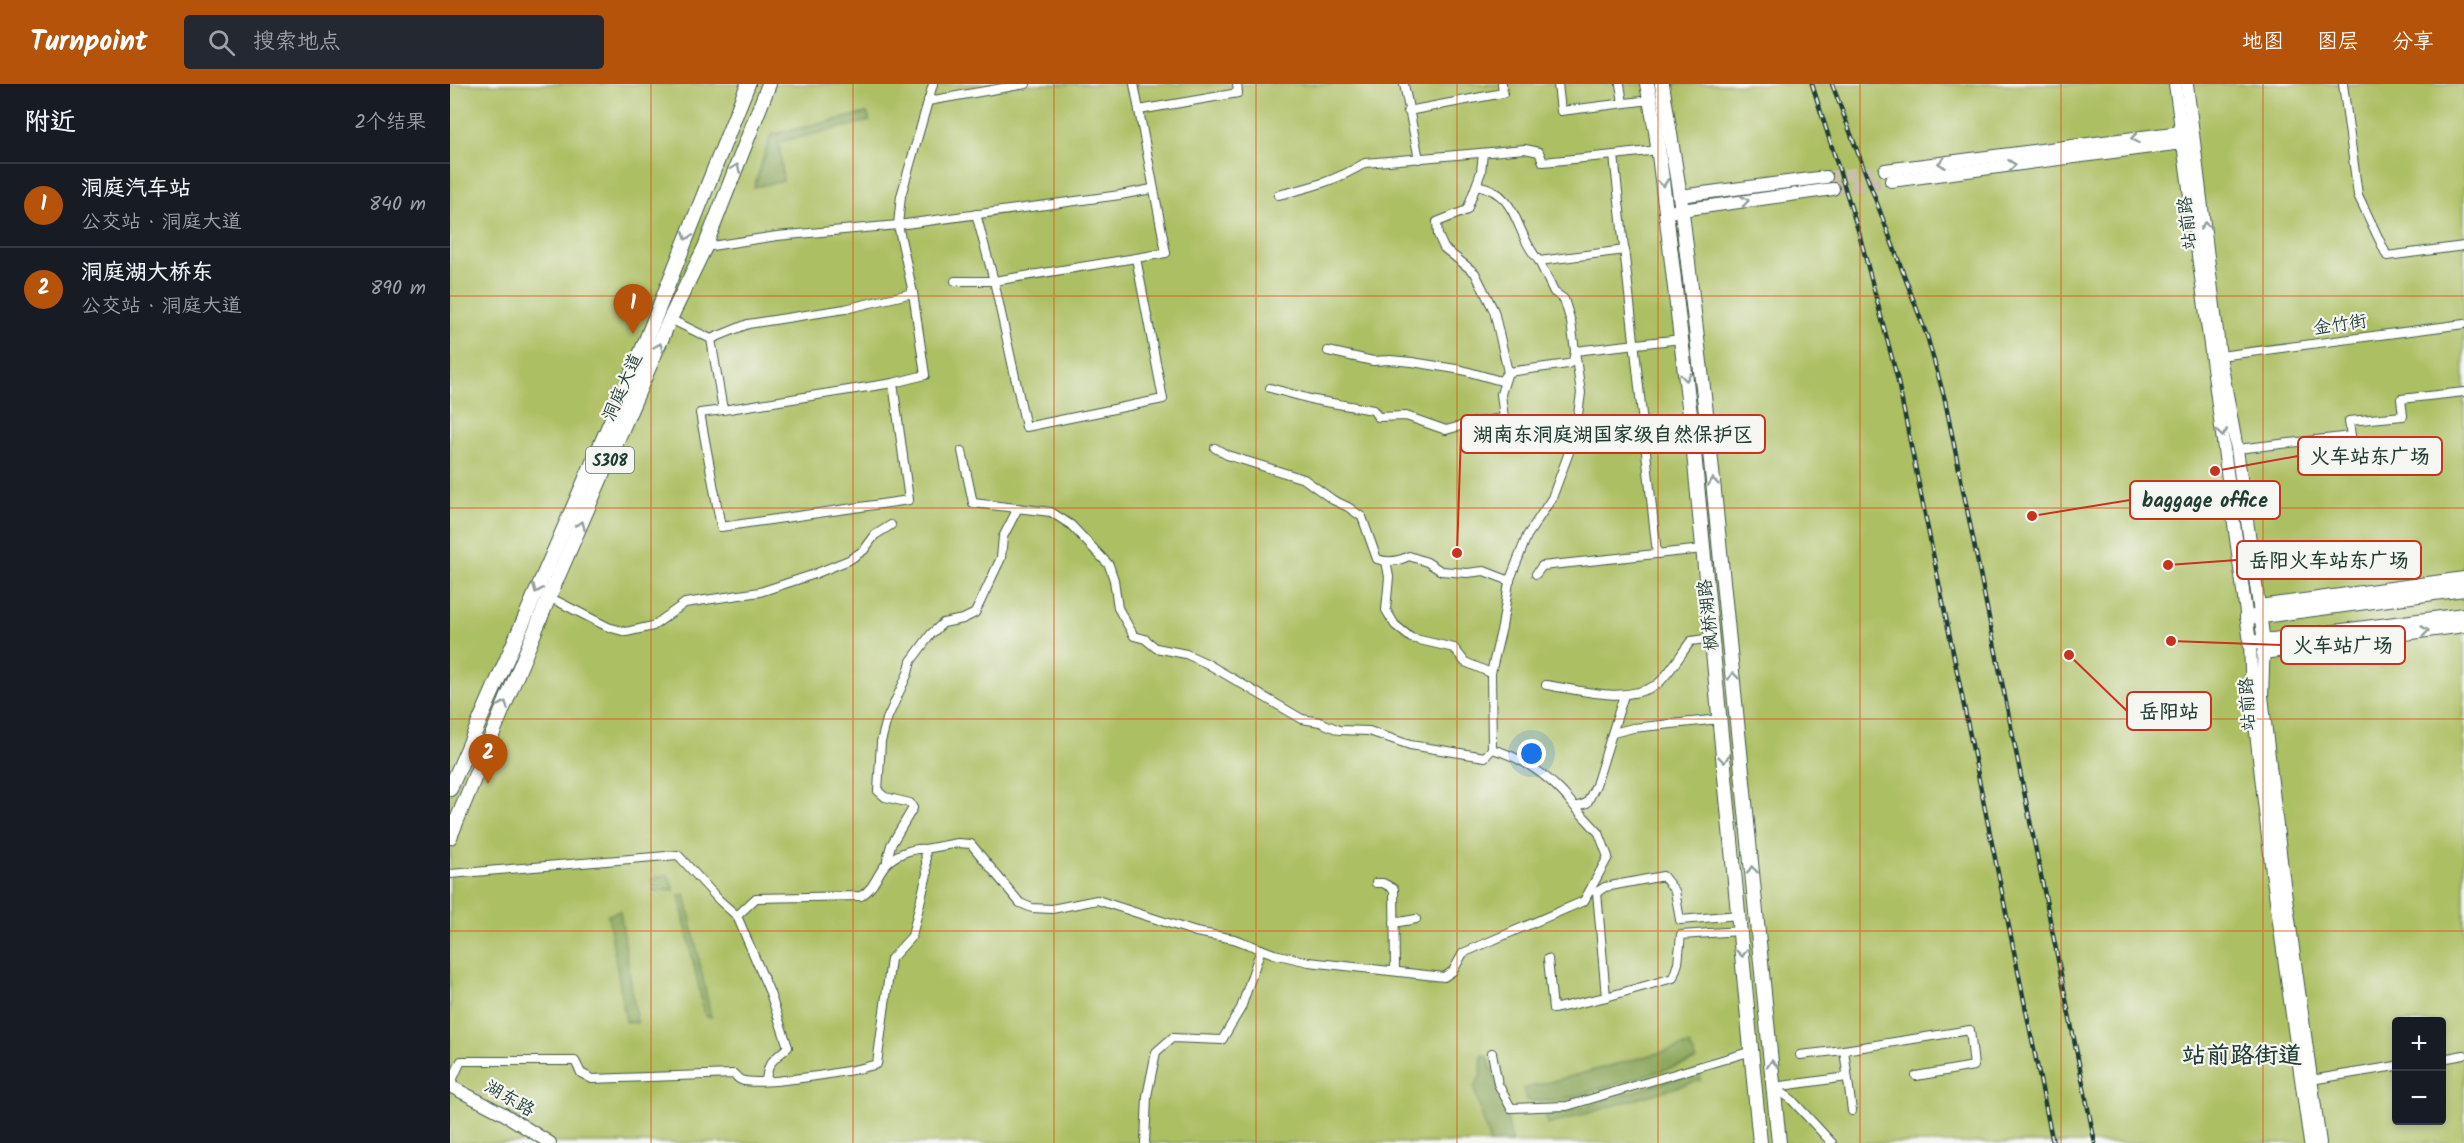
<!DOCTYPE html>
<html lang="zh">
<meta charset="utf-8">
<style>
body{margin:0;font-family:Kalam,"LXGW WenKai TC",sans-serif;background:#242831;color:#f1f3f6}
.controls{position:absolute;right:18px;bottom:18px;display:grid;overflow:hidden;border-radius:6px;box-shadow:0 3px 9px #0003}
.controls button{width:54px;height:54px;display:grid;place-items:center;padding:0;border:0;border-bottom:2px solid #363941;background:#171b24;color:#f1f3f6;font:30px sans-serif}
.you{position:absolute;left:1082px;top:670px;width:21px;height:21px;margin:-15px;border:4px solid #fff;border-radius:50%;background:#1a73e8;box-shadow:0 0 0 9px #1a73e833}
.badge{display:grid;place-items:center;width:39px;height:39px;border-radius:50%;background:#b45309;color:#fff;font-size:20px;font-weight:700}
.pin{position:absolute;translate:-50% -50px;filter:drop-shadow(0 2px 3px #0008)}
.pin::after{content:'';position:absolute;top:32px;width:21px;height:18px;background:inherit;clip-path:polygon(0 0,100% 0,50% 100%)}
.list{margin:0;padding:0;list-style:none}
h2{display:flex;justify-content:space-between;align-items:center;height:78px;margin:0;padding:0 24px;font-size:26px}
h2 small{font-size:20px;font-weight:400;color:#9ea1a6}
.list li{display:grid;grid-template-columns:39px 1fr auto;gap:18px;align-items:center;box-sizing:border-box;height:84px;padding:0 24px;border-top:2px solid #363941}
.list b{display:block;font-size:22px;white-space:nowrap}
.list p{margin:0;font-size:20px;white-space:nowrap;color:#9ea1a6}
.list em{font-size:20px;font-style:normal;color:#9ea1a6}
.icon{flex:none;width:33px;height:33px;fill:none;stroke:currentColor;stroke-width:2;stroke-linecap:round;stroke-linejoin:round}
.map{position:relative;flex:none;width:2014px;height:1059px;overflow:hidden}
header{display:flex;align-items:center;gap:36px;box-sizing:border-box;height:84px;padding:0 30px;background:#b45309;color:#fff}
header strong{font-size:28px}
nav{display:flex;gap:33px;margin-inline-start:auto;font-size:21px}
.search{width:420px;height:54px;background:#242831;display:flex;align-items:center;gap:15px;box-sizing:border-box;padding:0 21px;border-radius:6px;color:#9ea1a6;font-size:22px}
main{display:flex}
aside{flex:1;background:#171b24}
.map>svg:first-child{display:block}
</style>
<header>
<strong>Turnpoint</strong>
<div class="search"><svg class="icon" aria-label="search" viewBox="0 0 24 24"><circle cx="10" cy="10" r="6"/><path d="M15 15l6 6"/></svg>搜索地点</div>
<nav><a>地图</a><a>图层</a><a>分享</a></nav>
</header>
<main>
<aside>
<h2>附近<small>2个结果</small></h2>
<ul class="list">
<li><span class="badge">1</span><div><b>洞庭汽车站</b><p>公交站 · 洞庭大道</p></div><em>840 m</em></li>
<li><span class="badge">2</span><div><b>洞庭湖大桥东</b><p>公交站 · 洞庭大道</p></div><em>890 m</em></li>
</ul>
</aside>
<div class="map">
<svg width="2014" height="1059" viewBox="0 0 2014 1059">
<rect width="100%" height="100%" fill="#f6f6f2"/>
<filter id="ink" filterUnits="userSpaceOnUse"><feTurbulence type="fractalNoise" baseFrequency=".0167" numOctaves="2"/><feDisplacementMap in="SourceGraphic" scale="12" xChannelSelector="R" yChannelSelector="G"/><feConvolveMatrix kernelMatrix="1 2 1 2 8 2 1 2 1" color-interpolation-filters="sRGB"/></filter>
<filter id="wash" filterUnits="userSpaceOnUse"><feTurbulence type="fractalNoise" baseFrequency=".008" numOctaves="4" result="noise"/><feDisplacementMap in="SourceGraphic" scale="24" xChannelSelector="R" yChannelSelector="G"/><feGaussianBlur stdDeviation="1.35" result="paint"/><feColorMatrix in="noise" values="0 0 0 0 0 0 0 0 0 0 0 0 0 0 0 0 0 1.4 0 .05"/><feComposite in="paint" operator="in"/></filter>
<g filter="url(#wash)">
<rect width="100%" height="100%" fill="#f2e1c6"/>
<!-- green -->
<path fill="#adbf63" stroke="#667e4c" stroke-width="1.5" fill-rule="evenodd" d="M 0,0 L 2014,0 L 2014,1059 L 0,1059 ZM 1946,938 L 1992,938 L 1992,1036 L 1946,1036 Z"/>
<!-- forest -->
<g fill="#8aa659" stroke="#547246" stroke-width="1.5">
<path d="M 417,29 L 420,37 L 329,58 L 333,97 L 304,103 L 321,51 Z"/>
<path d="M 218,791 L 224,806 L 204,807 L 201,794 Z"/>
<path d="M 235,810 L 261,933 L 255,932 L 229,811 Z"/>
<path d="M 170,827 L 187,939 L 176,938 L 158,831 Z"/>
<path d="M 1239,961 L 1247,976 L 1109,1017 L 1077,1017 L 1073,1005 Z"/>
<path d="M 1032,971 L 1038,973 L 1057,1033 L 1062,1059 L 1040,1059 L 1024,1004 L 1031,991 Z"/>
<path d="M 1249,987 L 1251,996 L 1097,1041 L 1096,1031 L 1135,1023 Z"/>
</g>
</g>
<g filter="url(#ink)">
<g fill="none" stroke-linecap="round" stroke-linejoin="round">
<!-- secondary-tunnel -->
<g stroke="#c8c0a9" stroke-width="12" stroke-dasharray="12 6" stroke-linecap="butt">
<path d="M 1376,93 L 1435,86"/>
<path d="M 1383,105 L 1441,97"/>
</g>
<defs>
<g id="street">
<path d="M 954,0 L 969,75"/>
<path d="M 1108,0 L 1111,27 L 1200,16"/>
<path d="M 1170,0 L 1173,19"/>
<path d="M 1893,0 L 1908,111 L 1937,172 L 2014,162"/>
<path d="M 478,17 L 576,0"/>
<path d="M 689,26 L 788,9 L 787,0"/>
<path d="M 958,27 L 1053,9 L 1052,0"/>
<path d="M 1027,101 C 1070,110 1064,149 1089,177 L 1175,166"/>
<path d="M 828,111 C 859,104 888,96 915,79 L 1075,65 L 1089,68 L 1093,78 L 1164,71"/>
<path d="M 526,130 L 544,197 L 576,343 L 713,315 L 686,174 L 716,169 L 684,0"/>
<path d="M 255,163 L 327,152 L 448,141 L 451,112 L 483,0"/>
<path d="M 505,197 L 544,197 L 686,174"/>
<path d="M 220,235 L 261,255 L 273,326 L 443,299 L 475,291 L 463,209 L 448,141 L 670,111 L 702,105"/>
<path d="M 261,255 L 298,240 L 395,225 L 463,209"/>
<path d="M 878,267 L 923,277 L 940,276 L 962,278 L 1012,286 L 1051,297 L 1058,288 L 1118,280 L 1123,277 L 1125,267 L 1121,238 L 1114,215 L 1104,208 L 1089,177"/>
<path d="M 1770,272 L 2014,240"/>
<path d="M 820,304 L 864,316 L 923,326 L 928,333 L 956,332 L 996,346 L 1025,338 L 1054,334 L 1051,310 L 1058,288 L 1044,227 L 1025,189 L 994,164 L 988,151 L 987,138 L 1017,126 L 1031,88 L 1033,69"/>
<path d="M 273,326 L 250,329 L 271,443 L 459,416 L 443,299"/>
<path d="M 1194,353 L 1242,348"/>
<path d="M 765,364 L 777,371 L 854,395 L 883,416 L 898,423 L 912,433 L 927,475 C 938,479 949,477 959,472 L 977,478 L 991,487 L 1017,489 L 1034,487 L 1060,497"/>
<path d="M 1787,365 L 1901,352 L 1899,337 L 1953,332 L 1951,315 L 2014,308"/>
<path d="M 512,367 L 523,419 L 601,428 L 621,441 L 659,481 L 664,496 L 668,524 L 684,552 L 695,555 L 706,564 L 736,570 L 756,579 L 852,635 L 870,638 L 889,646 L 919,647 L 960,661 L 1035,673 L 1042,665 C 1077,675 1103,695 1125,723 L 1137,719 L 1146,701 L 1174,611"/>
<path d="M 1207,470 L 1164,71 L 1208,66"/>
<path d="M 936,477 L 939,493 L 936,526 L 945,541 L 961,554 L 1004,564 L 1015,578 L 1041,589"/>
<path d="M 1086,490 L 1092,482 L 1253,465"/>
<path d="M 99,513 L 158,543 L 176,548 L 203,542 L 235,519 L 310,508 L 362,491 L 399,476 L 414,466 L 425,451 L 441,441"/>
<path d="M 1096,601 C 1131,606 1174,620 1206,601 C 1217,594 1232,568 1241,557 L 1262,554"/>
<path d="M 1163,649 L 1183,644 L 1270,635"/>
<path d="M 1042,665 L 1041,589 L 1052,543 L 1059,498 L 1077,452 L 1102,414 L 1125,352 L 1131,309 L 1125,267 L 1231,255"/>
<path d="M 475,765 L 508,759 L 521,760 L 570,819 L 582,824 L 602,825 L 647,816 L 746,848 L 784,855 L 824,870 L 859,878 L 994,893 L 1003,887 L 1013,869 L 1134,817 L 1158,773 L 1149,749 L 1125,723"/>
<path d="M 437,776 L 441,761 L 463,724 L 460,719 L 435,713 L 428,707 L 431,658 L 437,635 L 458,589 L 461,577 L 481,550 L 493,539 L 513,535 L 525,529 L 551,474 L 553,453 L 568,424"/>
<path d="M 0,790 L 228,771 L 269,816 L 287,832"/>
<path d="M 926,799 L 933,799 L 944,805 L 945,886"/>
<path d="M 1289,831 L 1230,836 L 1225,807 L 1213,792 L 1155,803 L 1147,808 L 1156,913 L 1223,894 L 1228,879 L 1231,851 L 1290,847"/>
<path d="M 944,839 L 966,835"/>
<path d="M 1098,875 L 1103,925 L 1156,913"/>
<path d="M 1394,966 L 1520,946 L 1524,982 L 1466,992"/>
<path d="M 1042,969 L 1048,1000 L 1061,1024 L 1117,1022 L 1302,967"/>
<path d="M 1350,971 L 1394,966 L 1402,1027"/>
<path d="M 1992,975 L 2014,971"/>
<path d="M 1861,996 L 1946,982"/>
<path d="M 0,1001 L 11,977 L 125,977 L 131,989 L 142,995 L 284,990 C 286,992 288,995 291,996 C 309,1003 405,987 427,980 L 441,875 L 462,852 L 477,790 L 475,765 C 467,764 461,766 453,769 C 425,780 431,800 411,812 L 306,814 L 287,832 L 320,909 L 338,963 C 323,977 318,976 316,997"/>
<path d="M 1324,1003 L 1341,1015 L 1382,1059"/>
<path d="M 1324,1003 L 1397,993"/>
<path d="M 695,1059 L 697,1012 L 706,968 L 722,954 L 772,956 L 791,924 L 811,865"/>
</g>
<g id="secondary">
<path d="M 1725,0 L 1800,559 L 1802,613 L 1822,788 L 1860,1059"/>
<path d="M 1737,0 L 1770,272 L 1787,365 L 1814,558 L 1812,612 L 1832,785 L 1870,1059"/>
<path d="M 1435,86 L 1739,47"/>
<path d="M 1441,97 L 1740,58"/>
<path d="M 1230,112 L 1376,93"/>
<path d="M 1224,127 L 1383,105"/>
<path d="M 1809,522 L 2014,494"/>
<path d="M 1813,569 L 2014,542"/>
<path d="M 0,1002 L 54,1030 L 100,1059"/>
</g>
<g id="primary">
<path d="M 1197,0 L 1206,47 L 1216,128 L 1242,348 L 1310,1059"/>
<path d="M 1212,0 L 1230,112 L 1257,337 L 1329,1059"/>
<path d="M 1797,534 L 2014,505"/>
<path d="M 1800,559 L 2014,531"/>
<path d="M 0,705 L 192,266 L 298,0"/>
<path d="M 0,753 L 99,513 L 220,235 L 255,163 L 319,0"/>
</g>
</defs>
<!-- street casing -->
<use href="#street" stroke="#3f564a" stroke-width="10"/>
<!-- secondary casing -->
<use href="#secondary" stroke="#3f564a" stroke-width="14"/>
<!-- primary casing -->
<use href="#primary" stroke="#3f564a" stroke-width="16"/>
<!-- street -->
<use href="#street" stroke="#fff" stroke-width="8"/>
<!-- secondary -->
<use href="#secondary" stroke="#fff" stroke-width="12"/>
<!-- primary -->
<use href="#primary" stroke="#fff" stroke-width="14"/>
<defs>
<g id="rail">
<path d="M 1362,0 L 1409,149 L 1447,293 L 1603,1059"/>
<path d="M 1382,0 L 1477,252 L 1495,316 L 1645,1059"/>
</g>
</defs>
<!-- rail casing -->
<use href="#rail" stroke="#1f3d34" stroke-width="4.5"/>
<!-- rail -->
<use href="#rail" stroke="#f6f6f2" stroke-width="2" stroke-dasharray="7" stroke-linecap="butt"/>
</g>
<!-- one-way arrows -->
<defs><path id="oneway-chevron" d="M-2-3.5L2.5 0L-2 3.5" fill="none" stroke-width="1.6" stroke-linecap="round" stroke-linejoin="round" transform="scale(1.5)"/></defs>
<g stroke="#8f9e9a">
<use href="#oneway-chevron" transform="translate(1685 54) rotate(173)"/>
<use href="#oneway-chevron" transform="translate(1492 79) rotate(173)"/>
<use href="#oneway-chevron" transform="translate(1562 81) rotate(-7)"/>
<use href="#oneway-chevron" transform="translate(286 84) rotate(-69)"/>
<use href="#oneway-chevron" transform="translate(1213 99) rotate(83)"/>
<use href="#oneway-chevron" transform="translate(1295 117) rotate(-8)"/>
<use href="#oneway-chevron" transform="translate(1755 142) rotate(-96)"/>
<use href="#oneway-chevron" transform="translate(237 152) rotate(112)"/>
<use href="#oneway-chevron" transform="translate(209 263) rotate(-68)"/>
<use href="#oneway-chevron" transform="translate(1236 293) rotate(83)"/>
<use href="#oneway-chevron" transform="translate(1772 349) rotate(82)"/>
<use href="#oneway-chevron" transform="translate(1263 398) rotate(-96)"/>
<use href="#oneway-chevron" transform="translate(131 441) rotate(-66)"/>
<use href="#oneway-chevron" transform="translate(87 505) rotate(114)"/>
<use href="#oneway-chevron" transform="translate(1975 547) rotate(-8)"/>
<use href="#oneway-chevron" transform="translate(1283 592) rotate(-96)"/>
<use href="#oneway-chevron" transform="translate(54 621) rotate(-68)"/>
<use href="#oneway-chevron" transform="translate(1274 675) rotate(84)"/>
<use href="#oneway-chevron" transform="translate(1302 786) rotate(-96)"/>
<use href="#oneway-chevron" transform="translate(1292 869) rotate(84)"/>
<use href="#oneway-chevron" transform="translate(1322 980) rotate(-95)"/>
</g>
</g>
<!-- grid -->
<path fill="none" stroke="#d45610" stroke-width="1.5" stroke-opacity="0.55" d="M 201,0 L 201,1059M 403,0 L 403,1059M 604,0 L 604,1059M 806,0 L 806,1059M 1007,0 L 1007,1059M 1208,0 L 1208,1059M 1410,0 L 1410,1059M 1611,0 L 1611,1059M 1813,0 L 1813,1059M 0,212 L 2014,212M 0,424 L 2014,424M 0,635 L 2014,635M 0,847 L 2014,847"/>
<g text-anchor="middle" stroke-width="4.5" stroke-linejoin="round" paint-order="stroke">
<!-- shield labels -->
<rect fill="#f6f6f2" stroke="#60746d" stroke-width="1.5" x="136" y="363" width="48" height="26" rx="4.5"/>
<g font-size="16" font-weight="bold" fill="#1f3d34">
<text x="160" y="382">S308</text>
</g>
<!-- street labels -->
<g font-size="18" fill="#1f3d34" stroke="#f6f6f2">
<text transform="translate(1737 139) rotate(-96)" y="6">站前路</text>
<text transform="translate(1890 240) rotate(-8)" y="6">金竹街</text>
<text transform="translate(172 303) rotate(-66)" y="6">洞庭大道</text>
<text transform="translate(1258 531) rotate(-96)" y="6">枫桥湖路</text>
<text transform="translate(1797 620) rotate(-93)" y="6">站前路</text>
<text transform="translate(60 1014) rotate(30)" y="6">湖东路</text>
</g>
<!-- district labels -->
<g font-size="24" font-weight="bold" fill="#1f3d34" stroke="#f6f6f2">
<text x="1792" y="979">站前路街道</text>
</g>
</g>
<!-- callouts -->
<path fill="none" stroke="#c8321e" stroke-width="2" d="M1007 469L1011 350M1765 387L1848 372M1582 432L1680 416M1718 481L1787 476M1721 557L1831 561M1619 571L1677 627"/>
<g fill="#c8321e" stroke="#f6f6f2" stroke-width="2">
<circle cx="1007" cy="469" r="6"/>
<circle cx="1765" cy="387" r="6"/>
<circle cx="1582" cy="432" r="6"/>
<circle cx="1718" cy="481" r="6"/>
<circle cx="1721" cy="557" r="6"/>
<circle cx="1619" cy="571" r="6"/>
</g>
<g fill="#f6f6f2" stroke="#c8321e" stroke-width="2">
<rect x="1011" y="331" width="304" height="38" rx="6"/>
<rect x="1848" y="353" width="144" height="38" rx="6"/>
<rect x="1680" y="397" width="150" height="38" rx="6"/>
<rect x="1787" y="457" width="184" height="38" rx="6"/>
<rect x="1831" y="542" width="124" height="38" rx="6"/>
<rect x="1677" y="608" width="84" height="38" rx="6"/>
</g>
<g font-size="20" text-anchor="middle" font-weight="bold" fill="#1f3d34">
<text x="1163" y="357">湖南东洞庭湖国家级自然保护区</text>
<text x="1920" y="379">火车站东广场</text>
<text x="1755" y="423">baggage office</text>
<text x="1879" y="483">岳阳火车站东广场</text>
<text x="1893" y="568">火车站广场</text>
<text x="1719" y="634">岳阳站</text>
</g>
</svg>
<div class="controls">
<button>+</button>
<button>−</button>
</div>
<div class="you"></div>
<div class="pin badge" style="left:183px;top:250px">1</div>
<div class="pin badge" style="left:38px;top:700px">2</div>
</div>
</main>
